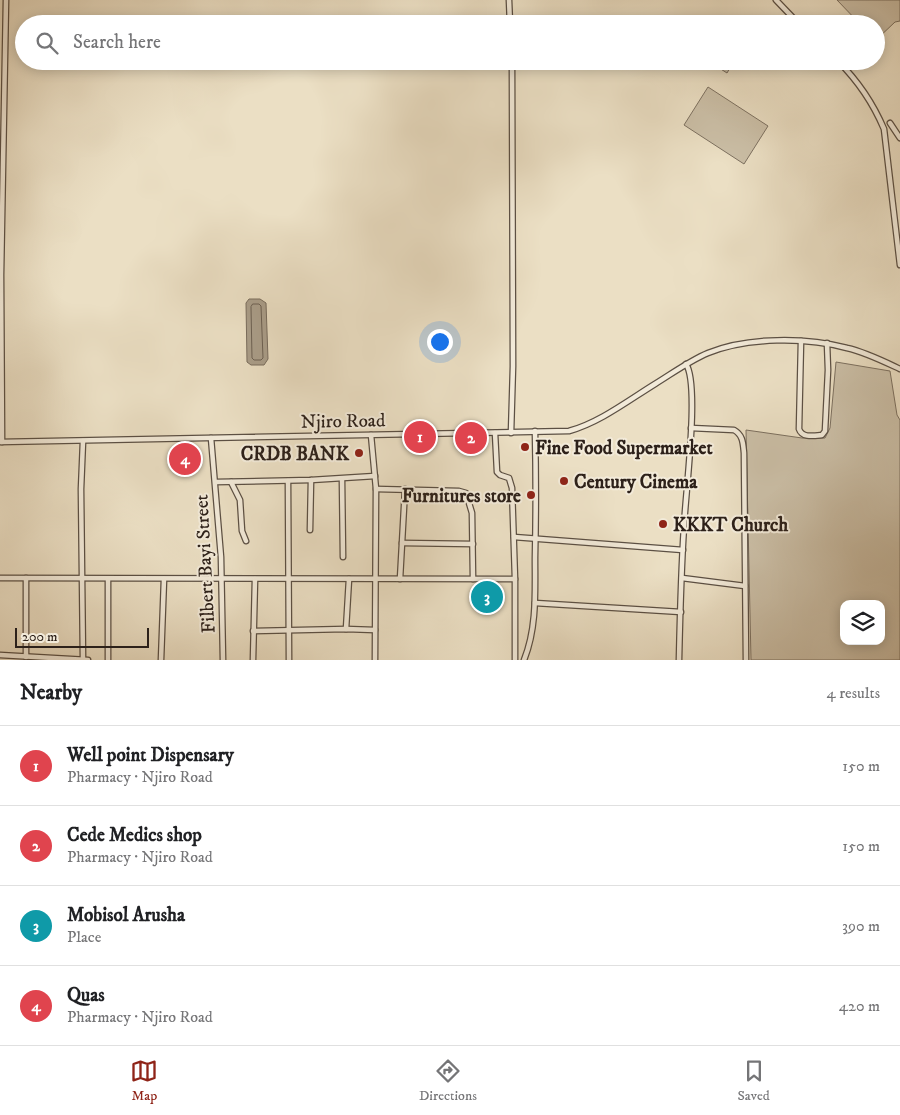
<!DOCTYPE html>
<meta charset="utf-8">
<style>
body{margin:0;font-family:"IM FELL DW Pica",serif;background:#f6f6f6;color:#202124}
.controls{position:absolute;right:15px;bottom:15px;display:grid;overflow:hidden;border-radius:10px;box-shadow:0 2px 12px #0003}
.controls button{width:45px;height:45px;display:grid;place-items:center;padding:0;border:0;border-bottom:1px solid #e0e0e0;background:#fff;color:#202124;font:25px sans-serif}
.scale{position:absolute;left:15px;bottom:12px;width:134px;box-sizing:border-box;padding-left:5px;border:2px solid #2d211a;border-top:0;font-size:14px;line-height:18px;white-space:nowrap;color:#2d211a;-webkit-text-stroke:4px #f2ead9;paint-order:stroke}
.you{position:absolute;left:439px;top:341px;width:18px;height:18px;margin:-12px;border:4px solid #fff;border-radius:50%;background:#1a73e8;box-shadow:0 0 0 8px #1a73e833}
.badge{display:grid;place-items:center;width:32px;height:32px;border-radius:50%;background:#8f2418;color:#fff;font-size:16px;font-weight:700}
.pin{position:absolute;translate:-50% -50%;border:2px solid #fff;box-shadow:0 1px 5px #0006}
.list{margin:0;padding:0;list-style:none}
h2{display:flex;justify-content:space-between;align-items:center;height:65px;margin:0;padding:0 20px;font-size:21px}
h2 small{font-size:16px;font-weight:400;color:#757577}
.list li{display:grid;grid-template-columns:32px 1fr auto;gap:15px;align-items:center;box-sizing:border-box;height:80px;padding:0 20px;border-top:1px solid #e0e0e0}
.list b{display:block;font-size:19px;white-space:nowrap}
.list p{margin:0;font-size:16px;white-space:nowrap;color:#757577}
.list em{font-size:16px;font-style:normal;color:#757577}
.icon{flex:none;width:28px;height:28px;fill:none;stroke:currentColor;stroke-width:2;stroke-linecap:round;stroke-linejoin:round}
.map{position:relative;flex:none;width:900px;height:660px;overflow:hidden}
.search{position:absolute;background:#fff;box-shadow:0 2px 12px #0003;left:15px;right:15px;top:15px;height:55px;display:flex;align-items:center;gap:12px;box-sizing:border-box;padding:0 18px;border-radius:28px;color:#757577;font-size:19px}
.sheet{height:385px;background:#fff}
nav{display:flex;justify-content:space-around;align-items:center;box-sizing:border-box;height:70px;border-top:1px solid #e0e0e0;background:#fff;font-size:14px;color:#757577}
nav a{display:grid;justify-items:center;gap:2px}
nav .on{color:#8f2418}
.map>svg:first-child{display:block}
</style>
<div class="map">
<svg width="900" height="660" viewBox="0 0 900 660">
<rect width="100%" height="100%" fill="#ebdfc4"/>
<filter id="stains"><feTurbulence type="fractalNoise" baseFrequency=".004" numOctaves="4"/><feColorMatrix values="0 0 0 0 .2 0 0 0 0 .09 0 0 0 0 .02 0 0 0 .5 -.17"/></filter>
<radialGradient id="worn" r=".72"><stop offset=".6" stop-color="#630" stop-opacity="0"/><stop offset="1" stop-color="#630" stop-opacity=".3"/></radialGradient>
<!-- green -->
<g fill="#cbbfa7" stroke="#7c7060" fill-rule="evenodd">
<path d="M 837,0 L 900,0 L 900,21 L 895,22 L 876,40 L 876,24 L 860,24 Z"/>
<path d="M 715,61 L 723,61 L 731,66 L 727,73 L 713,64 Z"/>
<path d="M 708,87 L 768,126 L 744,164 L 684,125 Z"/>
<path d="M 836,362 L 890,371 L 897,415 L 900,420 L 900,660 L 751,660 L 746,430 L 802,438 L 825,438 L 830,428 ZM 844,604 L 881,604 L 881,641 L 844,641 Z"/>
</g>
<!-- water -->
<path fill="#aa9e8a" stroke="#786c5d" d="M 249,299 L 260,299 L 266,303 L 268,359 L 264,365 L 251,365 L 247,362 L 246,303 Z"/>
<g fill="none" stroke-linecap="round" stroke-linejoin="round">
<!-- shore -->
<path stroke="#6c6052" stroke-width="1" d="M 253,304 L 259,304 L 261,306 L 263,358 L 261,360 L 254,360 L 252,358 L 251,307 Z"/>
<defs>
<g id="minor">
<path d="M 509,0 L 510,24"/>
<path d="M 776,0 L 799,24"/>
<path d="M 838,61 C 858,81 873,103 884,129 L 900,265"/>
<path d="M 890,123 L 900,138"/>
<path d="M 801,341 L 799,429 C 802,438 813,436 822,435 L 825,431 L 828,370 L 827,343"/>
<path d="M 691,428 L 734,430 C 743,435 743,443 744,453 L 746,660"/>
<path d="M 495,433 L 497,472 L 500,475 L 509,478 L 512,488 L 515,579 L 515,660"/>
<path d="M 511,433 L 513,366 L 512,61"/>
<path d="M 371,435 L 376,489 L 375,660"/>
<path d="M 211,438 L 221,557 L 223,660"/>
<path d="M 0,442 L 569,431 C 599,423 629,400 655,384 C 673,373 689,361 708,353 C 747,337 806,337 847,348 C 865,352 883,361 900,369"/>
<path d="M 2,442 L 1,275 L 6,0"/>
<path d="M 342,479 L 343,557"/>
<path d="M 288,481 L 289,660"/>
<path d="M 216,482 L 311,480 L 375,476"/>
<path d="M 231,482 L 240,500 L 242,531 L 246,541"/>
<path d="M 376,489 L 459,491 L 466,493 L 472,513 L 473,579"/>
<path d="M 310,530 L 311,480"/>
<path d="M 514,537 L 683,550"/>
<path d="M 402,543 L 473,544"/>
<path d="M 0,578 L 515,579"/>
<path d="M 682,578 L 745,586"/>
<path d="M 108,579 L 108,660"/>
<path d="M 400,579 L 405,489"/>
<path d="M 535,603 L 681,612"/>
<path d="M 346,629 L 349,579"/>
<path d="M 253,631 L 346,629 L 375,630"/>
<path d="M 0,655 L 88,660"/>
<path d="M 26,657 L 26,578"/>
<path d="M 83,660 L 81,489 L 83,441"/>
<path d="M 161,660 L 164,579"/>
<path d="M 253,660 L 255,579"/>
<path d="M 524,660 C 537,628 535,592 535,558 C 536,515 536,474 535,431"/>
<path d="M 679,660 C 680,616 681,571 684,527 C 685,496 700,385 686,364"/>
</g>
</defs>
<!-- minor casing -->
<use href="#minor" stroke="#5c5044" stroke-width="7"/>
<!-- minor -->
<use href="#minor" stroke="#f2ead9" stroke-width="4.5"/>
</g>
<!-- markers -->
<g fill="#8f2418" stroke="#f2ead9" stroke-width="2">
<circle cx="525" cy="447" r="5"/>
<circle cx="359" cy="453" r="5"/>
<circle cx="564" cy="481" r="5"/>
<circle cx="531" cy="495" r="5"/>
<circle cx="663" cy="524" r="5"/>
</g>
<g text-anchor="middle" stroke-width="4" stroke-linejoin="round" paint-order="stroke">
<!-- street labels -->
<g font-size="19" fill="#2d211a" stroke="#f2ead9">
<text transform="translate(343 420) rotate(-1)" y="7">Njiro Road</text>
<text transform="translate(204 564) rotate(-93)" y="7">Filbert Bayi Street</text>
</g>
<!-- poi labels -->
<g font-size="19" font-weight="bold" fill="#2d211a" stroke="#f2ead9" text-anchor="start">
<text x="535" y="454">Fine Food Supermarket</text>
<text x="349" y="460" text-anchor="end">CRDB BANK</text>
<text x="574" y="488">Century Cinema</text>
<text x="521" y="502" text-anchor="end">Furnitures store</text>
<text x="673" y="531">KKKT Church</text>
</g>
</g>
<rect width="100%" height="100%" filter="url(#stains)"/>
<rect width="100%" height="100%" fill="url(#worn)"/>
</svg>
<div class="controls">
<button><svg class="icon" aria-label="layers" viewBox="0 0 24 24"><path d="M12 4l9 5-9 5-9-5zM3 14l9 5 9-5"/></svg></button>
</div>
<div class="scale">200 m</div>
<div class="you"></div>
<div class="pin badge" style="left:420px;top:437px;background:#e0444e">1</div>
<div class="pin badge" style="left:471px;top:438px;background:#e0444e">2</div>
<div class="pin badge" style="left:487px;top:597px;background:#0f9aa8">3</div>
<div class="pin badge" style="left:185px;top:459px;background:#e0444e">4</div>
<div class="search"><svg class="icon" aria-label="search" viewBox="0 0 24 24"><circle cx="10" cy="10" r="6"/><path d="M15 15l6 6"/></svg>Search here</div>
</div>
<section class="sheet">
<h2>Nearby<small>4 results</small></h2>
<ul class="list">
<li><span class="badge" style="background:#e0444e">1</span><div><b>Well point Dispensary</b><p>Pharmacy · Njiro Road</p></div><em>150 m</em></li>
<li><span class="badge" style="background:#e0444e">2</span><div><b>Cede Medics shop</b><p>Pharmacy · Njiro Road</p></div><em>150 m</em></li>
<li><span class="badge" style="background:#0f9aa8">3</span><div><b>Mobisol Arusha</b><p>Place</p></div><em>390 m</em></li>
<li><span class="badge" style="background:#e0444e">4</span><div><b>Quas</b><p>Pharmacy · Njiro Road</p></div><em>420 m</em></li>
</ul>
</section>
<nav>
<a class="on"><svg class="icon" aria-label="map" viewBox="0 0 24 24"><path d="M3 6l6-2 6 2 6-2v14l-6 2-6-2-6 2zM9 4v14M15 6v14"/></svg>Map</a>
<a><svg class="icon" aria-label="directions" viewBox="0 0 24 24"><path d="M12 3l9 9-9 9-9-9zM9 14v-3h6M13 9l2 2-2 2"/></svg>Directions</a>
<a><svg class="icon" aria-label="saved" viewBox="0 0 24 24"><path d="M7 4h10v16l-5-4-5 4z"/></svg>Saved</a>
</nav>
